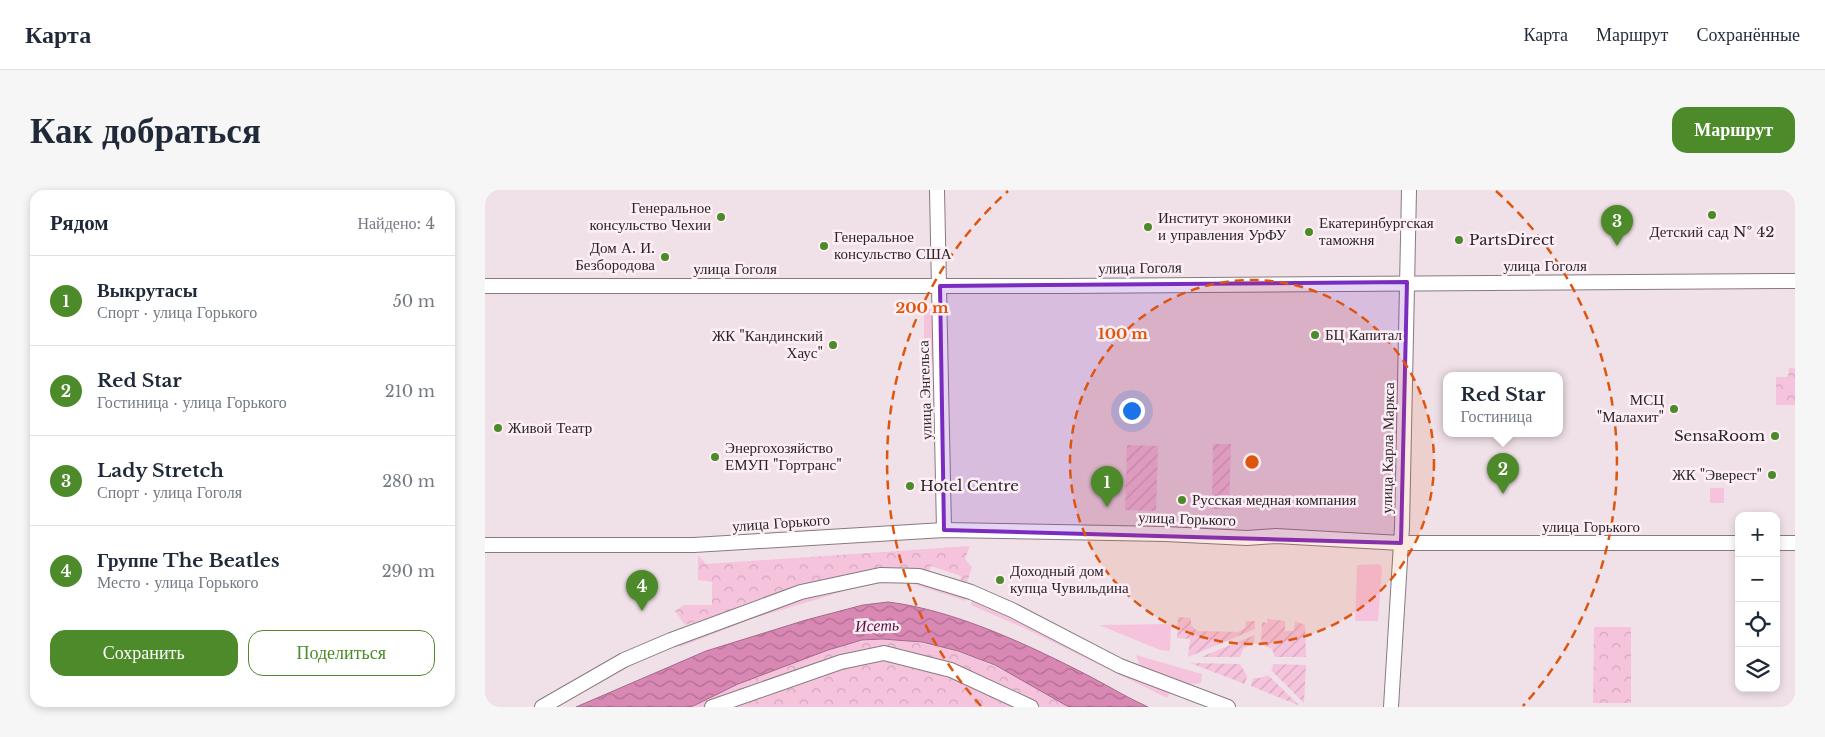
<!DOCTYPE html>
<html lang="ru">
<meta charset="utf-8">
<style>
body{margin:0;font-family:"Libre Baskerville",serif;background:#f6f6f7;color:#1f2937}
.controls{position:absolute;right:15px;bottom:15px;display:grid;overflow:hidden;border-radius:10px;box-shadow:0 2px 8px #0003}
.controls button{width:45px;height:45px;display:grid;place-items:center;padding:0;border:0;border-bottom:1px solid #e0e1e3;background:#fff;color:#1f2937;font:25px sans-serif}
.you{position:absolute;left:646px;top:220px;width:18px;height:18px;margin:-12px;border:4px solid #fff;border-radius:50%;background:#1a73e8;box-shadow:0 0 0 8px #1a73e833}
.badge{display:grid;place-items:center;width:32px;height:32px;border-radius:50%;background:#4c8a2a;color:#fff;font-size:16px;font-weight:700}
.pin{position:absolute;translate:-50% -41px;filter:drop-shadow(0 1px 2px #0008)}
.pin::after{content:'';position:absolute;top:26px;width:18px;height:15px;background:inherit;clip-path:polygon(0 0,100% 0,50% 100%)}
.popup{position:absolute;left:958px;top:182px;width:120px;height:65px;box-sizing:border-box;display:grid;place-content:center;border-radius:10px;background:#fff;filter:drop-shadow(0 1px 4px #0005);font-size:16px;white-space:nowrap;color:#747a83}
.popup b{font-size:19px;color:#1f2937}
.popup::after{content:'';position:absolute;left:50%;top:100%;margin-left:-10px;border:10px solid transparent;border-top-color:#fff}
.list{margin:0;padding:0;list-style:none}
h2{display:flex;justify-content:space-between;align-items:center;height:65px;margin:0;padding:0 20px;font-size:21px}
h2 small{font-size:16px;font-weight:400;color:#747a83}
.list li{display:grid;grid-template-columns:32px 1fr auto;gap:15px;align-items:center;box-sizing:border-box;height:90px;padding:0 20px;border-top:1px solid #e0e1e3}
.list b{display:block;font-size:19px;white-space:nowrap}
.list p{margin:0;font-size:16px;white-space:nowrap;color:#747a83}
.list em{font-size:16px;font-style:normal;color:#747a83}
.actions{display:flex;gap:10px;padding:15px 20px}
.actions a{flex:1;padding:11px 0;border:1px solid #4c8a2a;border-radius:15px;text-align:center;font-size:18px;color:#4c8a2a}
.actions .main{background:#4c8a2a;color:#fff}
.icon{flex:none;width:28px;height:28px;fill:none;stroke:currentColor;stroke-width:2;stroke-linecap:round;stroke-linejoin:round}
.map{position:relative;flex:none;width:1310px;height:517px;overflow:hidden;border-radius:15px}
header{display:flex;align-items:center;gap:30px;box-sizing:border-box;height:70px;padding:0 25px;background:#fff;border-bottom:1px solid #e0e1e3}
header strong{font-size:24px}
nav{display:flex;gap:28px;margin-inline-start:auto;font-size:18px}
.intro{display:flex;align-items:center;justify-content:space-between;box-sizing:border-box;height:120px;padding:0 30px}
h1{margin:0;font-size:35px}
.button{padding:12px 22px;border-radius:15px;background:#4c8a2a;color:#fff;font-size:18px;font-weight:700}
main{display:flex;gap:30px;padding:0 30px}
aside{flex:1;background:#fff;border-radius:15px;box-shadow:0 2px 8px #0003}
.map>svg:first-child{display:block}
</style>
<header>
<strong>Карта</strong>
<nav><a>Карта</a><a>Маршрут</a><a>Сохранённые</a></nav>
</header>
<div class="intro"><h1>Как добраться</h1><a class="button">Маршрут</a></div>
<main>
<aside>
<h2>Рядом<small>Найдено: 4</small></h2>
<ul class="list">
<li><span class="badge">1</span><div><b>Выкрутасы</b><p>Спорт · улица Горького</p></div><em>50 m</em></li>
<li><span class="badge">2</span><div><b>Red Star</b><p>Гостиница · улица Горького</p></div><em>210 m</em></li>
<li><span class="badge">3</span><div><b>Lady Stretch</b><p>Спорт · улица Гоголя</p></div><em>280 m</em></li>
<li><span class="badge">4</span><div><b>Группе The Beatles</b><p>Место · улица Горького</p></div><em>290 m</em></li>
</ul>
<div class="actions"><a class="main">Сохранить</a><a>Поделиться</a></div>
</aside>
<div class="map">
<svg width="1310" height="517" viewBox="0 0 1310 517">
<defs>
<pattern id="park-crowns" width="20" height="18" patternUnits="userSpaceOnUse" patternTransform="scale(1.25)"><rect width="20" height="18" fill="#f6c3dd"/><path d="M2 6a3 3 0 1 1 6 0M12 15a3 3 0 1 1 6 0" fill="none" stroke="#d3a7be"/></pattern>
<pattern id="garden-furrows" width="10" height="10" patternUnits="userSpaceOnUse" patternTransform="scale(1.25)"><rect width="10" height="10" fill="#f6c3dd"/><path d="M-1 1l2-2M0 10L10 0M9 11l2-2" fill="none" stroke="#d3a7be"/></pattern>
<pattern id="water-waves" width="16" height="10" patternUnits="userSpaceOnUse" patternTransform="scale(1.25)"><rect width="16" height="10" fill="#d987b3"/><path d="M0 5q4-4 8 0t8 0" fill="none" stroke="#b06e92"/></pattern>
</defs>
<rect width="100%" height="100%" fill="#f0e1e8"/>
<!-- grass -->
<g fill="#f6c3dd">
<path d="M 447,119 L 448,172 L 439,181 L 439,120 Z"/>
<rect x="1225" y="298" width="14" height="15"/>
<path d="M 894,374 L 897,378 L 893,431 L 870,431 L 872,375 Z"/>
<path d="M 394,385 L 482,402 L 481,411 L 422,392 L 383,394 L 266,429 L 195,457 L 193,450 L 316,408 Z"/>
<path d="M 487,408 L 686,501 L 682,508 L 539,438 L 486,415 Z"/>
<path d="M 686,434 L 685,461 L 675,460 L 614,435 Z"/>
<path d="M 651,465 L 717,484 L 716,493 C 692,499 674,485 654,474 Z"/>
</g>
<!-- park -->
<g fill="url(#park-crowns)">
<path d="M 1304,178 L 1310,178 L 1310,215 L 1291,215 L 1291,187 L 1303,187 Z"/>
<path d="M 485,356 L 480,369 L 487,377 L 481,396 L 474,394 L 476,386 L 446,376 L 443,383 L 400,380 L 200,435 L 190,421 L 199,415 L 227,415 L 227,392 L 213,390 L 213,365 L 221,374 Z"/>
<path d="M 1109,437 L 1146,437 L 1146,513 L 1108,513 Z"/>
<path d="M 397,449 C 473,453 520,479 584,517 L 206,517 C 260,491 338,453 397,449 Z"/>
</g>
<!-- garden -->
<g fill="url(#garden-furrows)">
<path d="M 728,254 L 746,254 L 744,319 L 727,319 Z"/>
<path d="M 642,255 L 673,256 L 671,321 L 640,320 Z"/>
<path d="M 693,427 L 706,428 L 706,435 L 712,441 L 753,442 L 760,438 L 761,431 L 770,431 L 770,439 L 703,467 L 705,449 L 692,448 Z"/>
<path d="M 783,429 L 800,431 L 800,441 L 809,441 L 810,431 L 820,435 L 821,467 L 790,467 L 787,459 L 776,454 L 777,432 L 782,433 Z"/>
<path d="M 770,445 L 769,453 L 758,459 L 755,467 L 716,467 Z"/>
<path d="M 705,473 L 755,474 L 762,486 L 760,494 Z"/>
<path d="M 789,474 L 821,475 L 819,513 L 786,480 Z"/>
<path d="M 783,485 L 815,516 L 766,496 L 768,488 L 775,488 Z"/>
</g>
<!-- water -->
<path fill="url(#water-waves)" stroke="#a46a89" d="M 403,412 C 470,420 546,456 606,487 C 625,497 643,508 663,517 L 584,517 L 510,475 L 473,461 L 437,452 L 397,449 L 377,450 L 343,460 L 253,494 L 206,517 L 91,517 L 221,461 L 321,430 L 378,415 Z"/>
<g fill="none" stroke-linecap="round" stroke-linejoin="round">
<defs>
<g id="minor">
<path d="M 452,0 L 459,340"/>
<path d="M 0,96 L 579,96 L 1310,91"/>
<path d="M 1291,353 L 1310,353"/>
<path d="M 0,355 L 209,355 L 459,340 L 680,344 L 762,348 L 791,346 L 916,353 L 1254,353"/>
<path d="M 57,517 L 139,470 L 186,450 L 316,402 L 395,385 L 434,386 L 486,402 L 527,420 L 635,476 L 743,517"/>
<path d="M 227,517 L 356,472 L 399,463 L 466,480 L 546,517"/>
<path d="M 906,517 L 917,337 L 924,0"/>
</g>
</defs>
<!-- minor casing -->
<use href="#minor" stroke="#867a80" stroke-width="16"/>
<!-- minor -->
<use href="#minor" stroke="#fff" stroke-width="14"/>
</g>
<!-- marked area -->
<path fill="#7b2cbf" fill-opacity="0.2" stroke="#7b2cbf" stroke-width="4" stroke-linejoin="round" d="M 922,92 L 916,353 L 459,340 L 455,96 Z"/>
<!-- distance rings -->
<circle cx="767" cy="272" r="182" fill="#de560d" fill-opacity=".12"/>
<g fill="none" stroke="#de560d" stroke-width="2.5" stroke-dasharray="9 6">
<circle cx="767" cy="272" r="182"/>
<path d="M496 516A364 364 0 0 1 523 1M1011 1A364 364 0 0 1 1038 516"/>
</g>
<!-- markers -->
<g fill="#4c8a2a" stroke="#fdeef5" stroke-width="2">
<circle cx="1227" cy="25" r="5"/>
<circle cx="236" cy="27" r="5"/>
<circle cx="663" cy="37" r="5"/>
<circle cx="824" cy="42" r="5"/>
<circle cx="974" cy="50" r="5"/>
<circle cx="339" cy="56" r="5"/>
<circle cx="180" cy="67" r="5"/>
<circle cx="830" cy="145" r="5"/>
<circle cx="348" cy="155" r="5"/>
<circle cx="1189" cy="219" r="5"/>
<circle cx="13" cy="238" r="5"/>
<circle cx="1290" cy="246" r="5"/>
<circle cx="230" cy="267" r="5"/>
<circle cx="1287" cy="285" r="5"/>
<circle cx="425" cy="296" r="5"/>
<circle cx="697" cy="310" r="5"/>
<circle cx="515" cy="390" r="5"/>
</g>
<g text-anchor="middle" stroke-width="5" stroke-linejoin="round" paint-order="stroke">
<!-- poi labels -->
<g font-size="15" fill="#2a2528" stroke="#fdeef5" text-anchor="start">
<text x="226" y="23" text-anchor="end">Генеральное<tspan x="226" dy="17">консульство Чехии</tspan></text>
<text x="673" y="33">Институт экономики<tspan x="673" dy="17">и управления УрФУ</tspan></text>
<text x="834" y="38">Екатеринбургская<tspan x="834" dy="17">таможня</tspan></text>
<text x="1227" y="47" text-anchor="middle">Детский сад № 42</text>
<text x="349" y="52">Генеральное<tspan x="349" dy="17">консульство США</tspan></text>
<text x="984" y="55">PartsDirect</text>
<text x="170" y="63" text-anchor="end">Дом А. И.<tspan x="170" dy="17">Безбородова</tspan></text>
<text x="840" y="150">БЦ Капитал</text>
<text x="338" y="151" text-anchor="end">ЖК "Кандинский<tspan x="338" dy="17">Хаус"</tspan></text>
<text x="1179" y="215" text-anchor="end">МСЦ<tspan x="1179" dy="17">"Малахит"</tspan></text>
<text x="23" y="243">Живой Театр</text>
<text x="1280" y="251" text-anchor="end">SensaRoom</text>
<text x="240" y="263">Энергохозяйство<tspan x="240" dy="17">ЕМУП "Гортранс"</tspan></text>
<text x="1277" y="290" text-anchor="end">ЖК "Эверест"</text>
<text x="435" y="301">Hotel Centre</text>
<text x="707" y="315">Русская медная компания</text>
<text x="525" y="386">Доходный дом<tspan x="525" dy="17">купца Чувильдина</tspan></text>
</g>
<!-- street labels -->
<g font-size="15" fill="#2a2528" stroke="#fdeef5">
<text x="1060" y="81">улица Гоголя</text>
<text transform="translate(655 78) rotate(-1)" y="5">улица Гоголя</text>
<text x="250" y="84">улица Гоголя</text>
<text transform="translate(440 200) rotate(-92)" y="5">улица Энгельса</text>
<text transform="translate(903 258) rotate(-89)" y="5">улица Карла Маркса</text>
<text transform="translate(702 329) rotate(2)" y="5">улица Горького</text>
<text transform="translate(296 333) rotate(-4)" y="5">улица Горького</text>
<text x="1106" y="342">улица Горького</text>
</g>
<!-- water labels -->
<g font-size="16" font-style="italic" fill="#560d3c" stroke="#fdeef5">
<text transform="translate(392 435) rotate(-2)" y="6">Исеть</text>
</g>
</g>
<circle cx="767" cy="272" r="8" fill="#de560d" stroke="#fdeef5" stroke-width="2.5"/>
<g font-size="15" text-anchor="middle" font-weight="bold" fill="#de560d" stroke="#fdeef5" stroke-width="5" stroke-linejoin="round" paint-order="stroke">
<text x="437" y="123">200 m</text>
<text x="638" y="149">100 m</text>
</g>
</svg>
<div class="controls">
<button>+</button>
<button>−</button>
<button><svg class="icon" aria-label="locate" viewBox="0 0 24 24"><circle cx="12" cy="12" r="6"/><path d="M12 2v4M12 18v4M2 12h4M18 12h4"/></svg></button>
<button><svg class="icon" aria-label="layers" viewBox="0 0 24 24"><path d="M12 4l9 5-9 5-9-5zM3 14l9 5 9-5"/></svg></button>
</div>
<div class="you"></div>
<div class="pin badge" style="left:622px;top:317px">1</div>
<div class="pin badge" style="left:1018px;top:304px">2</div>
<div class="popup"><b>Red Star</b>Гостиница</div>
<div class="pin badge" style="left:1132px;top:56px">3</div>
<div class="pin badge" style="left:157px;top:421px">4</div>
</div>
</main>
